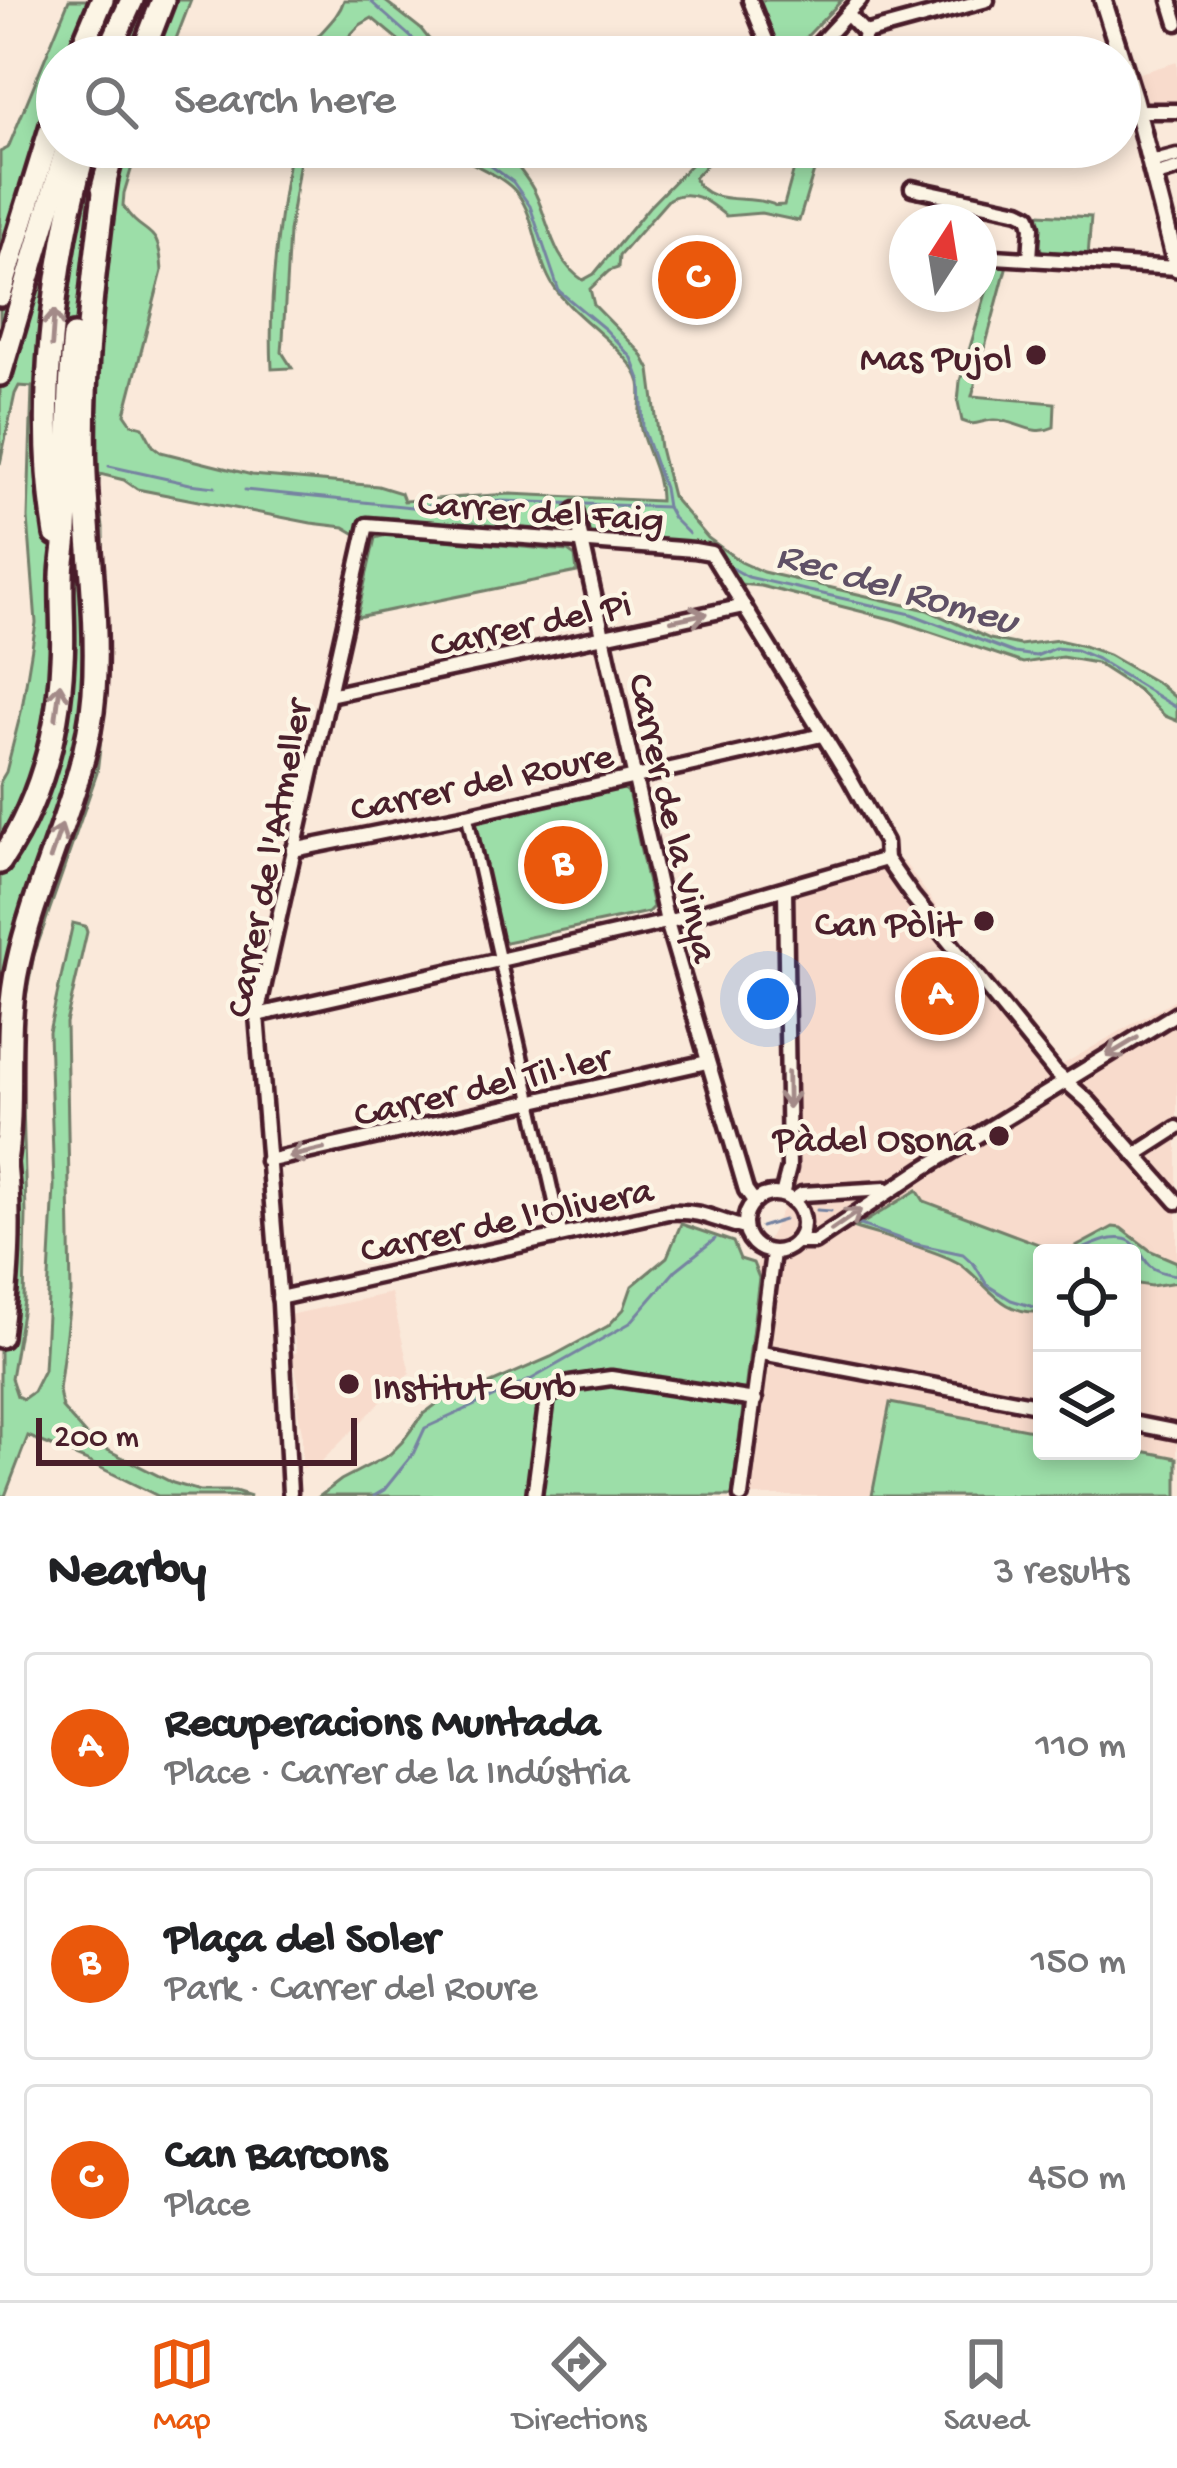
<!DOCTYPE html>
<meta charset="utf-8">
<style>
body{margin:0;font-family:"Gochi Hand",sans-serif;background:#f6f6f6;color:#202124}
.controls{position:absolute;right:36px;bottom:36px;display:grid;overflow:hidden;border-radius:12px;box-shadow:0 6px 18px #0003}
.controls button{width:108px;height:108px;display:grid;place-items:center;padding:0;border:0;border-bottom:3px solid #e0e0e0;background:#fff;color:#202124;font:60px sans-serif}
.compass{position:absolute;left:889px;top:204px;width:108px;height:108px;border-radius:50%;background:#fff;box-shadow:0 6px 18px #0003;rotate:12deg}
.scale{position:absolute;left:36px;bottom:30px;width:321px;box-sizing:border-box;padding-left:12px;border:6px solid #4a1f2b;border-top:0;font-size:33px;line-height:42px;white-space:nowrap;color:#4a1f2b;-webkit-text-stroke:9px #fcf5e5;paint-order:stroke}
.you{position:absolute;left:768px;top:999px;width:42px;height:42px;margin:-30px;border:9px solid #fff;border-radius:50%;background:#1a73e8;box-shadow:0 0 0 18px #1a73e833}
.badge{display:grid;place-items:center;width:78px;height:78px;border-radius:50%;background:#ea580c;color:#fff;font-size:39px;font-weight:700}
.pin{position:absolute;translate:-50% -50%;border:6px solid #fff;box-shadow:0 3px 12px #0006}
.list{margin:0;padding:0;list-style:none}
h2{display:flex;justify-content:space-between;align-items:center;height:156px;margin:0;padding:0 48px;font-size:51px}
h2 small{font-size:39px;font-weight:400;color:#757577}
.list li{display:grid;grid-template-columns:78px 1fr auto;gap:36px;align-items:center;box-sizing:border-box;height:192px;margin:0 24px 24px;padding:0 24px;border:3px solid #e0e0e0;border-radius:12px}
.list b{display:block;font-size:45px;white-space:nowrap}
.list p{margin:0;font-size:39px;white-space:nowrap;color:#757577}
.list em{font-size:39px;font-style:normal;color:#757577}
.icon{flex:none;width:66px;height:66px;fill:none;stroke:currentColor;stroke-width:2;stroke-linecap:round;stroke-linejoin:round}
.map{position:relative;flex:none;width:1177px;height:1496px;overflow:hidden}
.search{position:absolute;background:#fff;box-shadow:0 6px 18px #0003;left:36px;right:36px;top:36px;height:132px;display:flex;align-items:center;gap:30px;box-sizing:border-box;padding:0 42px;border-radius:66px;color:#757577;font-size:45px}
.sheet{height:804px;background:#fff}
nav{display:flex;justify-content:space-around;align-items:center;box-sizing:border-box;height:168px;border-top:3px solid #e0e0e0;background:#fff;font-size:33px;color:#757577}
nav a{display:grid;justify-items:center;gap:6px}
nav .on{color:#ea580c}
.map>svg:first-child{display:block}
</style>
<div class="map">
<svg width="1177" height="1496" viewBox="0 0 1177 1496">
<rect width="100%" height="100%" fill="#fae9da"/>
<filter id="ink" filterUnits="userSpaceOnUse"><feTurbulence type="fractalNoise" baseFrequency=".00833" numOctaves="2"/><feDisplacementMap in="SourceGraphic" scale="24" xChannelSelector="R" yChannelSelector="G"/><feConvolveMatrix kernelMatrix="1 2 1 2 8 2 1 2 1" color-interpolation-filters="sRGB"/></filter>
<g filter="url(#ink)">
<!-- built -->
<g fill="#f8dbcc">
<path d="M 1177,62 L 1177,105 L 1143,103 L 1136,74 Z"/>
<path d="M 903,861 L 939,910 L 947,927 L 995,979 L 1062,1065 L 1177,998 L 1177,1262 L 1163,1258 L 1121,1228 L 1113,1227 L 1076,1247 L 1070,1253 L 1042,1253 L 975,1260 L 856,1227 L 959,1262 L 1000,1303 L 1029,1312 L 1042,1312 L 1042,1432 L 891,1403 L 872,1496 L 732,1496 L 759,1278 L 756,1266 L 798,1175 L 793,893 Z"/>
<path d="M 1177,1282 L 1177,1458 L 1132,1449 L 1132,1283 L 1151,1286 Z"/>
<path d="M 391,1293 L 410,1373 L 320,1463 L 302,1468 L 302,1432 L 295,1397 L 301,1395 L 292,1354 L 297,1352 L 289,1315 Z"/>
</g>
<!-- green -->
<g fill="#9cdea8" stroke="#737e6a" stroke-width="3">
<path d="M 69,0 L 191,0 L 169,57 L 57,57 L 57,147 L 138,147 L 124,193 L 123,206 C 144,240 159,220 162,271 L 125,414 L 132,424 L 143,427 L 153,446 L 161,452 L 252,475 L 378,486 L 401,493 L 404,501 L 510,494 L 660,501 C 661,475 647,454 641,430 C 637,414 643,398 640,383 C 633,352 573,317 554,287 C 535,258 537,219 517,193 C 500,172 468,166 448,147 L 502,147 C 513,162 529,178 536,195 C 550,225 553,261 583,280 L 594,274 L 649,207 L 708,147 L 723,147 L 694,178 C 707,205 741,196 765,202 C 784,206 765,206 784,205 L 800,147 L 820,151 L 799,221 L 761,213 L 726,216 C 709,202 691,187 669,199 L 619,256 L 618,268 L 609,271 L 590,289 L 594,305 L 641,353 L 650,370 L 660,448 L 672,496 L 708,538 L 741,562 L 763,572 L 927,610 L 990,639 L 1020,645 L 1058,640 L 1084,646 L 1109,655 L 1159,684 L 1177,699 L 1177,721 L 1165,716 L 1138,690 L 1096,663 L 1062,657 L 1023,663 L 895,620 L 761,586 L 739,584 L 715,546 L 366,519 L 361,537 L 344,527 L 311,523 L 137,489 L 124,480 L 100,474 L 98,490 L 103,527 L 104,611 L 108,678 L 97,773 L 34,955 L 21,1023 L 26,1215 L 24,1301 L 11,1378 L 17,1396 L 23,1399 L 33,1392 L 44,1370 L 54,1186 L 49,1032 L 73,923 L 85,926 L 87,932 L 66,1023 L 71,1293 L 59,1390 L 62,1408 L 92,1442 L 173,1483 L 200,1491 L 235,1491 L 251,1496 L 158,1496 L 85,1460 L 28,1436 L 5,1496 L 0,1496 L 0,782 L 6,772 L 22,708 L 36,623 L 28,518 L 32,387 L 19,386 L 15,394 L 0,464 L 0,152 L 8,148 Z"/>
<path d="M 344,0 L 384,0 L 421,29 L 443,57 L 414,57 L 402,43 L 372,18 L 360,25 L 329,57 L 305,57 C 313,34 337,23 344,0 Z"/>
<path d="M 758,0 L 842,0 L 787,57 L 780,57 Z"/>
<path d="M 291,147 L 302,147 L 289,232 L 283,339 L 282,352 L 292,368 L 272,369 C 268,294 279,220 291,147 Z"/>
<path d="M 1039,214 L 1091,217 L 1088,257 L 1045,254 C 1033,245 1038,228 1039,214 Z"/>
<path d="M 996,259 L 1008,261 L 972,396 L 1055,403 L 1054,427 C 1031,438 1016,419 993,420 C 979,421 976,427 962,421 L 958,402 L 960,381 Z"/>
<path d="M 386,535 L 568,551 L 575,556 L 577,572 L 357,617 L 375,538 Z"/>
<path d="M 622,787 L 628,792 L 653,907 L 648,912 L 506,942 L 500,941 L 472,823 L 475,819 Z"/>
<path d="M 917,1190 L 924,1201 L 1062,1253 L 1042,1253 L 1042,1312 C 1002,1315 990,1287 963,1266 C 945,1252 880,1236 855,1228 Z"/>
<path d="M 681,1224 L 733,1242 L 740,1259 L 753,1263 L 759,1278 L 732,1496 L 320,1496 L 341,1480 L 389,1455 L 402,1442 L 423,1414 L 438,1403 L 475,1390 L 551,1357 L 608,1326 L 624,1309 L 632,1286 L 667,1257 Z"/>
<path d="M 1113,1227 L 1121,1228 L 1151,1251 L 1177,1262 L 1177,1282 L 1151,1286 L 1132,1283 L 1132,1253 L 1070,1253 L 1076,1247 Z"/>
<path d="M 890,1403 L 1042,1432 L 1042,1451 L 1132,1449 L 1177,1458 L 1177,1496 L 872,1496 Z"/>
</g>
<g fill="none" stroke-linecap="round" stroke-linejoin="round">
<!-- stream -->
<g stroke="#7683a1" stroke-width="3">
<path d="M 369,0 L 422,47 L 428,57"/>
<path d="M 465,147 L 513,182 L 530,206 L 559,291 L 606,330 L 632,358 L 641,382 L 643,429 L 664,488 L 667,507 L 673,518 L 689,534"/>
<path d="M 109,466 L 190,484 L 215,487"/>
<path d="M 245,490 L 412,507 L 502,501 L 667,507"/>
<path d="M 732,568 L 748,577 L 911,614 L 1014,653 L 1036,656 L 1055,648 L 1076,650 L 1097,659 L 1177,708"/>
<path d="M 817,1210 L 831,1211"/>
<path d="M 858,1224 L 912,1243 L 963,1254 L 974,1264 L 987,1285 L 1011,1300 L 1034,1307 L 1042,1306"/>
<path d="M 761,1227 L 784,1220"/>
<path d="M 1073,1253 C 1085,1249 1098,1241 1111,1239 C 1137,1236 1136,1249 1149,1265 C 1156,1272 1167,1274 1177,1275"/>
<path d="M 374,1496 L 384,1490 L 413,1454 L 425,1428 L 530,1380 L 630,1323 L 676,1270 L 715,1239"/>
</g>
<defs>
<path id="pedestrian" d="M 467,815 L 562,1235"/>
<g id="minor">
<path d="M 750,0 L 773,57"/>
<path d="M 1170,0 L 1177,23"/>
<path d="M 847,14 L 865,33 L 987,0"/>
<path d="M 807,57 L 860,0"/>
<path d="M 860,57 L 865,33"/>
<path d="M 1120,111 L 1177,111"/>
<path d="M 1150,163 L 1177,156"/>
<path d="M 1153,176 L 1177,169"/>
<path d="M 912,188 L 1019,211 L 1029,216 L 1032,227 L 1030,259"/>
<path d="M 979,256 L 1177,268"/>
<path d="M 575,510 L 667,922 L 746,1190 L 754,1201"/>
<path d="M 329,695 L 744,606"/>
<path d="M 293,850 L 467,815 L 822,735"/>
<path d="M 257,1015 L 667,922 L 886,859"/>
<path d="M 1135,1155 L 1177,1128"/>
<path d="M 267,1161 L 707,1062"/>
<circle cx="774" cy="1223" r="29"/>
<path d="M 782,1195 L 789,1168 L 785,889"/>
<path d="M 792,1201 L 802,1194 L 886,1189"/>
<path d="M 796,1242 L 814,1242 L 923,1169 L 1177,1013"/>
<path d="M 279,1298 L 668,1212 C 704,1210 713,1220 745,1228"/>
<path d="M 762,1353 L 1042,1406"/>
<path d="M 1132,1423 L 1177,1432"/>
<path d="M 290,1493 L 280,1304 L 257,1015 L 367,525 L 694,550 L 711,553 L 849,777 L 885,842 L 886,859 L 912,896 L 1055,1072 L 1089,1102 L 1177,1202"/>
<path d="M 534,1496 L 547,1397 L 570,1384 L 611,1378 L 755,1400"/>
<path d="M 741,1496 L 773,1253"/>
</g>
<path id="tertiary" d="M 1103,0 L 1134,99 L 1177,268"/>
<g id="motorway">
<path d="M 78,57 L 102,0"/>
<path d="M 106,57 L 132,0"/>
<path d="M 141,57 L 163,0"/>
<path d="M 103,188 L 114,147"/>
<path d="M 0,295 L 57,109"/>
<path d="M 0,374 L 67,147"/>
<path d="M 56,534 C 36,411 53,266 85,147"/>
<path d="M 0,862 C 40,802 59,732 62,660 C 64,633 61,605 62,577 C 62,561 66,546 66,531 C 69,465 67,401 74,336"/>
<path d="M 5,1162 C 15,1096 3,1030 18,964 C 38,872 87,787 94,693 C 99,620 88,548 85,475 C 81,374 93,277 106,177"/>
<path d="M 0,1336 C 8,1275 12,1209 3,1148"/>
</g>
</defs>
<!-- pedestrian casing -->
<use href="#pedestrian" stroke="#4a1f2b" stroke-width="18"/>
<!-- minor casing -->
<use href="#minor" stroke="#4a1f2b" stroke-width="21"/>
<!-- tertiary casing -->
<use href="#tertiary" stroke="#4a1f2b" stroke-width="24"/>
<!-- motorway casing -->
<use href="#motorway" stroke="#4a1f2b" stroke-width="30"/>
<!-- pedestrian -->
<use href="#pedestrian" stroke="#fcf5e5" stroke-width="9"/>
<!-- minor -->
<use href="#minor" stroke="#fcf5e5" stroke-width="12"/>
<!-- tertiary -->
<use href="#tertiary" stroke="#fcf5e5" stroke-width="15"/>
<!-- motorway -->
<use href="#motorway" stroke="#fcf5e5" stroke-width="21"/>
</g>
<!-- one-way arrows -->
<defs><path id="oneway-shaft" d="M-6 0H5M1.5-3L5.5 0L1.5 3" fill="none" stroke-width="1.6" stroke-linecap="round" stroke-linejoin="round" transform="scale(3)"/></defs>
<g stroke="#a38a88">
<use href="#oneway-shaft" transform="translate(53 328) rotate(-86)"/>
<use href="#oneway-shaft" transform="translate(689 617) rotate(-12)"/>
<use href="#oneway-shaft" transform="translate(58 701) rotate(-83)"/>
<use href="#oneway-shaft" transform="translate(56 842) rotate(-71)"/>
<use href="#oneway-shaft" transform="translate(1122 1047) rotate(149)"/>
<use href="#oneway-shaft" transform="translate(788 1090) rotate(89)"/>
<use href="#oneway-shaft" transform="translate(306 1153) rotate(167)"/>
<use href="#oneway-shaft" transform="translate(846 1220) rotate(-35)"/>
</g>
</g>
<!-- markers -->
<g fill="#4a1f2b" stroke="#fcf5e5" stroke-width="4.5">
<circle cx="1036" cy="355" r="12"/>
<circle cx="984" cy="921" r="12"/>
<circle cx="999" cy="1136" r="12"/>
<circle cx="349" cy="1384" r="12"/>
</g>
<g text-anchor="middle" stroke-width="9" stroke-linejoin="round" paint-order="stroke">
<!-- poi labels -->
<g font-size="39" fill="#4a1f2b" stroke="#fcf5e5" text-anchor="end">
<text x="1012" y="369">Mas Pujol</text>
<text x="960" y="935">Can Pòlit</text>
<text x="975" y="1150">Pàdel Osona</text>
<text x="373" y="1398" text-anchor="start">Institut Gurb</text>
</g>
<!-- street labels -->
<g font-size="39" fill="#4a1f2b" stroke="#fcf5e5">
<text transform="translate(541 508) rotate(4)" y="14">Carrer del Faig</text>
<text transform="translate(530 621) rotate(-12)" y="14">Carrer del Pi</text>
<text transform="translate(481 779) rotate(-12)" y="14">Carrer del Roure</text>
<text transform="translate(676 817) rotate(77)" y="14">Carrer de la Vinya</text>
<text transform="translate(265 858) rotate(-79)" y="14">Carrer de l'Atmeller</text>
<text transform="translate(481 1083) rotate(-13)" y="14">Carrer del Til·ler</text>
<text transform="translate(506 1217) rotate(-12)" y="14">Carrer de l'Olivera</text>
</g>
<!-- water labels -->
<g font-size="42" font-style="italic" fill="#605166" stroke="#fcf5e5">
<text transform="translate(898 584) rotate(16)" y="15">Rec del Romeu</text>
</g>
</g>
</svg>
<div class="controls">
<button><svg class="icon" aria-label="locate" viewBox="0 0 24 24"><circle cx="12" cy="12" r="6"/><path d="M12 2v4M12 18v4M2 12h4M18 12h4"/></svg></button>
<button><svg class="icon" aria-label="layers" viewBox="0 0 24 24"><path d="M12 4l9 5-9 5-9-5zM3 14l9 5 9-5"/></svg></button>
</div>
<svg class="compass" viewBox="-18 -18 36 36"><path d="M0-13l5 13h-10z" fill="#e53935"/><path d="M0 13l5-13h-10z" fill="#757577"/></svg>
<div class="scale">200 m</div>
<div class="you"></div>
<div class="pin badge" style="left:940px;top:996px">A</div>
<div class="pin badge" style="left:563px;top:865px">B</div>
<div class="pin badge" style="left:697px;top:280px">C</div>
<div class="search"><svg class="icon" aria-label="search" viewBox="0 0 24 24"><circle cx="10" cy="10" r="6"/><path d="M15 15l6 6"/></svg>Search here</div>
</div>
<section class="sheet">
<h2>Nearby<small>3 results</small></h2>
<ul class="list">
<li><span class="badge">A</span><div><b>Recuperacions Muntada</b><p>Place · Carrer de la Indústria</p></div><em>110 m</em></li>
<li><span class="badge">B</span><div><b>Plaça del Soler</b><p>Park · Carrer del Roure</p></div><em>150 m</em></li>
<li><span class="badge">C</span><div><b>Can Barcons</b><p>Place</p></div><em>450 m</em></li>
</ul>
</section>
<nav>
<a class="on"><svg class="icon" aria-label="map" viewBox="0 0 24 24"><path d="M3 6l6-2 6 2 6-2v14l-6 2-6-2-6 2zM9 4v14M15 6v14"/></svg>Map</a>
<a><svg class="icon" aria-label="directions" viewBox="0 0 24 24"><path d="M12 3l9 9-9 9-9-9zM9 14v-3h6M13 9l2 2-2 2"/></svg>Directions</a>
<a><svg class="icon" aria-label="saved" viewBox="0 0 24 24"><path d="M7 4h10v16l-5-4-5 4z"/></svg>Saved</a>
</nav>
